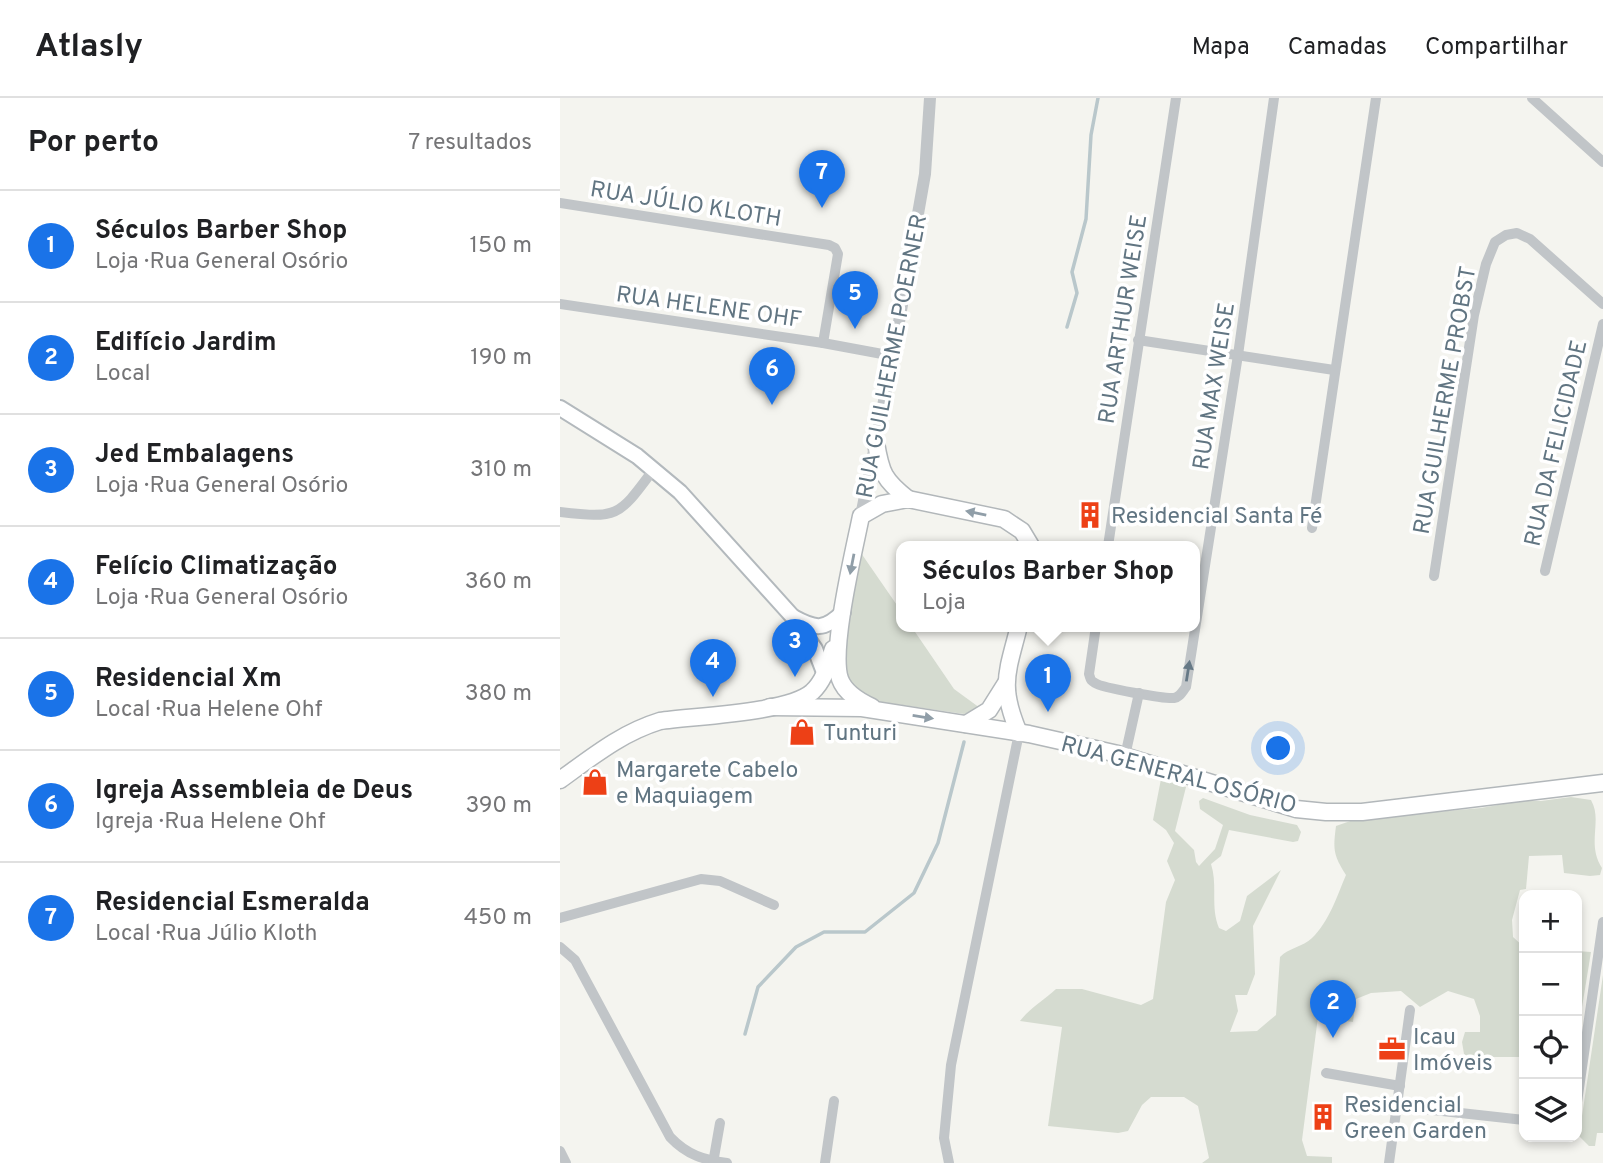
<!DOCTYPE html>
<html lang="pt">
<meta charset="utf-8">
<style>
body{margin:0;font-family:Overpass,sans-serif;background:#f6f6f6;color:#202124}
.controls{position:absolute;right:21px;bottom:21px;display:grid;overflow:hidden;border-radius:14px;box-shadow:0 4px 10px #0003}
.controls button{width:63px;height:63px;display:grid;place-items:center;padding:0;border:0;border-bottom:2px solid #e0e0e0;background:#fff;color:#202124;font:35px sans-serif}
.you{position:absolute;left:719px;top:651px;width:24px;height:24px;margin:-18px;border:5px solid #fff;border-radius:50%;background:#1a73e8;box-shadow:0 0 0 10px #1a73e833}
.badge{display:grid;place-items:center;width:46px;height:46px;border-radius:50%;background:#1a73e8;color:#fff;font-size:23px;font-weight:700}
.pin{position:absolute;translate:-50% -58px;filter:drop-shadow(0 2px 4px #0008)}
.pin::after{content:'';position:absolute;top:37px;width:24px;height:21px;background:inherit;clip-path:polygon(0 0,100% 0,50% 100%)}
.popup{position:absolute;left:336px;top:443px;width:304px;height:91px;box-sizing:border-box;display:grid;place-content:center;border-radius:14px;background:#fff;filter:drop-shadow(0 2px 5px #0005);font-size:23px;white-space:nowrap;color:#757577}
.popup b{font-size:26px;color:#202124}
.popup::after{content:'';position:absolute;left:50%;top:100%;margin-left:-14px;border:14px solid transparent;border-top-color:#fff}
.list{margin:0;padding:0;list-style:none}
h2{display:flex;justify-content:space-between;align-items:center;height:91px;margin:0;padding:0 28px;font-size:30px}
h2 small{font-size:23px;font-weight:400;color:#757577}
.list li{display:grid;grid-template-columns:46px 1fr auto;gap:21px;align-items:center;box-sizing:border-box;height:112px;padding:0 28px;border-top:2px solid #e0e0e0}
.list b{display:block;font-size:26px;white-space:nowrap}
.list p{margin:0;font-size:23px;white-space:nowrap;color:#757577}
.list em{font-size:23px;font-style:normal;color:#757577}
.icon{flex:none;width:38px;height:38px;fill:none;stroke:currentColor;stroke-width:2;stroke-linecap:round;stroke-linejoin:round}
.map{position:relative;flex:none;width:1043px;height:1065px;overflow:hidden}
header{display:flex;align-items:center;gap:42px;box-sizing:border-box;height:98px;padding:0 35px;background:#fff;border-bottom:2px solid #e0e0e0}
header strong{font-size:33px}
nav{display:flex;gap:38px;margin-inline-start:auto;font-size:24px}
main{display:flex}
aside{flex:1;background:#fff}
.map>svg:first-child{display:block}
</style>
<header>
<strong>Atlasly</strong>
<nav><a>Mapa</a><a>Camadas</a><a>Compartilhar</a></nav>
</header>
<main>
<aside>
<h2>Por perto<small>7 resultados</small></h2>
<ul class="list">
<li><span class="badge">1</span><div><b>Séculos Barber Shop</b><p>Loja · Rua General Osório</p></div><em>150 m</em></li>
<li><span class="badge">2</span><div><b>Edifício Jardim</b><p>Local</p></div><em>190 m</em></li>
<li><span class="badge">3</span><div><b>Jed Embalagens</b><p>Loja · Rua General Osório</p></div><em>310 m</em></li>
<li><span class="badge">4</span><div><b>Felício Climatização</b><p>Loja · Rua General Osório</p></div><em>360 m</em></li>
<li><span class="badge">5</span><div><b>Residencial Xm</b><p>Local · Rua Helene Ohf</p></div><em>380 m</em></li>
<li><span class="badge">6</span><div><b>Igreja Assembleia de Deus</b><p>Igreja · Rua Helene Ohf</p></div><em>390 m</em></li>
<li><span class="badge">7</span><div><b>Residencial Esmeralda</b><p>Local · Rua Júlio Kloth</p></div><em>450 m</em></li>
</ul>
</aside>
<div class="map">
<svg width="1043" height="1065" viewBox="0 0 1043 1065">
<rect width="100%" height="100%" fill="#f4f4ef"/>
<!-- green -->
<g fill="#d5dbd0">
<path d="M 301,455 L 341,513 L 341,528 L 351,528 L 394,591 L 420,610 L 404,616 L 308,602 C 298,597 285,586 284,575 C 281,545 296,487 301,455 Z"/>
<path d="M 601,681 L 626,689 L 615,733 L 634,752 L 636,764 L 639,768 L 655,751 L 663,727 L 640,711 L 639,703 L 643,700 L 690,717 L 737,727 L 741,734 L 738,743 L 733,744 L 669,732 L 661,758 L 651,766 C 658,787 650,809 659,830 L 666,833 L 680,823 L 687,798 L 721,772 L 693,828 L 695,876 L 687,897 L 675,897 L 678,913 L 670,934 L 697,933 L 716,917 L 720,859 C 728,850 743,849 752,840 C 769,824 777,798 786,777 C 773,757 773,751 776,728 L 796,721 L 921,710 L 960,703 L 981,703 L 1011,699 L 1031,702 C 1043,723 1026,745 1042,770 L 1040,777 L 1030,778 L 1004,775 L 1002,757 L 969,758 L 966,791 L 960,792 L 952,822 L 953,839 L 964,849 L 964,959 L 929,959 L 924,969 L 904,956 L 902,944 L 905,934 L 920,934 L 920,918 L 914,901 L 888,893 L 860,909 L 841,893 L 811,895 L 796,901 L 793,924 L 758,919 L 742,1042 L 747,1058 L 772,1059 L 772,1065 L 642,1065 L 649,1060 L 638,1008 L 624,999 L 591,999 L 582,1007 L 568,1033 L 558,1035 L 488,1028 L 502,929 L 460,923 C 469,911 485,901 496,891 L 522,891 L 581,907 L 593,901 L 606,804 L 615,782 L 607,763 L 614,745 L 606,732 L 593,722 Z"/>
<path d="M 1017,853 L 1031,854 L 1017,940 Z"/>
<path d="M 1043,877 L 1043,1035 L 1037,1035 L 1035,1048 L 1029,1048 L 1019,1038 Z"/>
</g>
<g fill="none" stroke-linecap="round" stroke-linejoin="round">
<!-- stream -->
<g stroke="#b9c7cb" stroke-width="3.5">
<path d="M 507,229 L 517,195 L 512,174 L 526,121 L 531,37 L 538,0"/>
<path d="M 185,936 L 198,889 L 236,849 L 264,834 L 305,834 L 354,795 L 378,745 L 404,644"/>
</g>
<defs>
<g id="secondary">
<path d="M 0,310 L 77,358 L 120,394 L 232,518 L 255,551 L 265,577"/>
<path d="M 233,519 C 255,531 264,533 283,514"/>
</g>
<g id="primary">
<path d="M 316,345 C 321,375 324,382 348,401"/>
<path d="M 210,609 L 302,610 L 469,636 L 558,656 L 736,711 L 766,714 L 802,714 L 1043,685"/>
<path d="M 312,609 C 299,603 285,595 280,581 C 270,551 294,453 301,418 L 322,406 L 348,401 L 444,421 L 462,433 L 471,448"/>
<path d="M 406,626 L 429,612 L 446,585"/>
<path d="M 459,635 C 439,588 447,575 459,528"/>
<path d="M 0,682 C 32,659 61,635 100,623 C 134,618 228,615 252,594 C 265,582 268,566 273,551"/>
</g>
</defs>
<!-- secondary casing -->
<use href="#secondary" stroke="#b3b9bd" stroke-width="18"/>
<!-- primary casing -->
<use href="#primary" stroke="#b2b7ba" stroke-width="19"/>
<!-- minor -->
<g stroke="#c1c5c8" stroke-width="10">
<path d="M 972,0 L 1043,64"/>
<path d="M 0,105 L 269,147 L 275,150 L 278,156 L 263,245"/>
<path d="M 0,206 L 263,245 L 333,258"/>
<path d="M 578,242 L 774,272"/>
<path d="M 0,414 C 59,421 59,418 94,371"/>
<path d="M 752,430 L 816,0"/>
<path d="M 548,448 L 616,0"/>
<path d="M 985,473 L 1043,226"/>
<path d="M 874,478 L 914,217 L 926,166 L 935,144 L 946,137 L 957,135 L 970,141 L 1043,206"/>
<path d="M 536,528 L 529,576 C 531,582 530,582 535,585 C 542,590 605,601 614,600 C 620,599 622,594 626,589 L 678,257 L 714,0"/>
<path d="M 565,658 L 579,595"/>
<path d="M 0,820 L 141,781 L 160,783 L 214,807"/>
<path d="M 0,849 L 15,862 L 110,1039 C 127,1057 144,1062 167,1065"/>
<path d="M 766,975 L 840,988"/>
<path d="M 1017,1004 L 1043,824"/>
<path d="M 837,1008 L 964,1022"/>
<path d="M 0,1053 L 6,1065"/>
<path d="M 153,1065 L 160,1025"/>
<path d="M 265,1065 L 274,1003"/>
<path d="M 389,1065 L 384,1040 L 391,967 L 459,635"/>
<path d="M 829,1065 L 850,912"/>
</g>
<!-- tertiary -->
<path stroke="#c1c5c8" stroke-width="12" d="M 301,418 L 333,258 L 365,76 L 370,0"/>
<!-- secondary -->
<use href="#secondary" stroke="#fff" stroke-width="14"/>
<!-- primary -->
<use href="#primary" stroke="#fff" stroke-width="16"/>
</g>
<!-- one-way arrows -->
<defs><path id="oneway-solid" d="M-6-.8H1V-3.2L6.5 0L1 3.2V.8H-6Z" transform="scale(1.75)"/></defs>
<g fill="#909ea8">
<use href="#oneway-solid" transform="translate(416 415) rotate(-168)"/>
<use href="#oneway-solid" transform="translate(292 466) rotate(101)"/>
<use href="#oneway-solid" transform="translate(363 619) rotate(9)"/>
</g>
<use fill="#667986" href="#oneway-solid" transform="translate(628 573) rotate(-81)"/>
<!-- icons -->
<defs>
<symbol id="building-bare" viewBox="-9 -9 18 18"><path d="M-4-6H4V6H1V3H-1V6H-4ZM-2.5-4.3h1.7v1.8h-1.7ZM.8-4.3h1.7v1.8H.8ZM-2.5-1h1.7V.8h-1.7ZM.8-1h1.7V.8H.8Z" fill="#ed4016" stroke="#fff" stroke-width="2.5" paint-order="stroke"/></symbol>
<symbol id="shop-bare" viewBox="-9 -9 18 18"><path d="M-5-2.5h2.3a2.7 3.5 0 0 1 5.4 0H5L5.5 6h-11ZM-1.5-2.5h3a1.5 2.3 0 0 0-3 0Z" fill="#ed4016" stroke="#fff" stroke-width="2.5" paint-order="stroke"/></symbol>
<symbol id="office-bare" viewBox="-9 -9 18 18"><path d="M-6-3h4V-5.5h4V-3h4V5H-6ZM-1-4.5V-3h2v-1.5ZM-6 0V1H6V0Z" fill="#ed4016" stroke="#fff" stroke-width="2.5" paint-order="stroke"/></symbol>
</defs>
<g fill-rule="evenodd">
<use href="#building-bare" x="511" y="398" width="38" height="38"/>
<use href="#shop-bare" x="223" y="615" width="38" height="38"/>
<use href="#shop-bare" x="16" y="665" width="38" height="38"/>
<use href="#office-bare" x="813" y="932" width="38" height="38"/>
<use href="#building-bare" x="744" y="1000" width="38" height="38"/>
</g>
<g text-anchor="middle" stroke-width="7" stroke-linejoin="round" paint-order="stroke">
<!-- street labels -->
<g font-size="23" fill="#617582" stroke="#fff">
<text transform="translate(126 105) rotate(9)" y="8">RUA JÚLIO KLOTH</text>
<text transform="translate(149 208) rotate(8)" y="8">RUA HELENE OHF</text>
<text transform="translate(562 221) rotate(-81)" y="8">RUA ARTHUR WEISE</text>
<text transform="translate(331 258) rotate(-79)" y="8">RUA GUILHERME POERNER</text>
<text transform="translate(653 288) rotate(-81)" y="8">RUA MAX WEISE</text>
<text transform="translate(884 302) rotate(-80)" y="8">RUA GUILHERME PROBST</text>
<text transform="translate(995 345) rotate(-77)" y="8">RUA DA FELICIDADE</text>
<text transform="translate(619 676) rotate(15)" y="8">RUA GENERAL OSÓRIO</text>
</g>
<!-- poi labels -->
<g font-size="23" fill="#617582" stroke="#fff" text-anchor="start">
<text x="551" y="425">Residencial Santa Fé</text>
<text x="263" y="642">Tunturi</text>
<text x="56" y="679">Margarete Cabelo<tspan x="56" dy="26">e Maquiagem</tspan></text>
<text x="853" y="946">Icau<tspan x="853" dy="26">Imóveis</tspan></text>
<text x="784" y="1014">Residencial<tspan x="784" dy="26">Green Garden</tspan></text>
</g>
</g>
</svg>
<div class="controls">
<button>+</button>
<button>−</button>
<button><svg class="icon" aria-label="locate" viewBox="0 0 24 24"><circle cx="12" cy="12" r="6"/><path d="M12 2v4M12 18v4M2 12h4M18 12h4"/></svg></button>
<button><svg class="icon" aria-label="layers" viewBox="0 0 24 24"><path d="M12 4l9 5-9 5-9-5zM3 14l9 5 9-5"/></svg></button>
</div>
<div class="you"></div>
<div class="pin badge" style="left:488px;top:614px">1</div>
<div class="popup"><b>Séculos Barber Shop</b>Loja</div>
<div class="pin badge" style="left:773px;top:940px">2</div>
<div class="pin badge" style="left:235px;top:579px">3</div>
<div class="pin badge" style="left:153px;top:599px">4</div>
<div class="pin badge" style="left:295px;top:231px">5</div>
<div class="pin badge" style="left:212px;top:307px">6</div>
<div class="pin badge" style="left:262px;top:110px">7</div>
</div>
</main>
